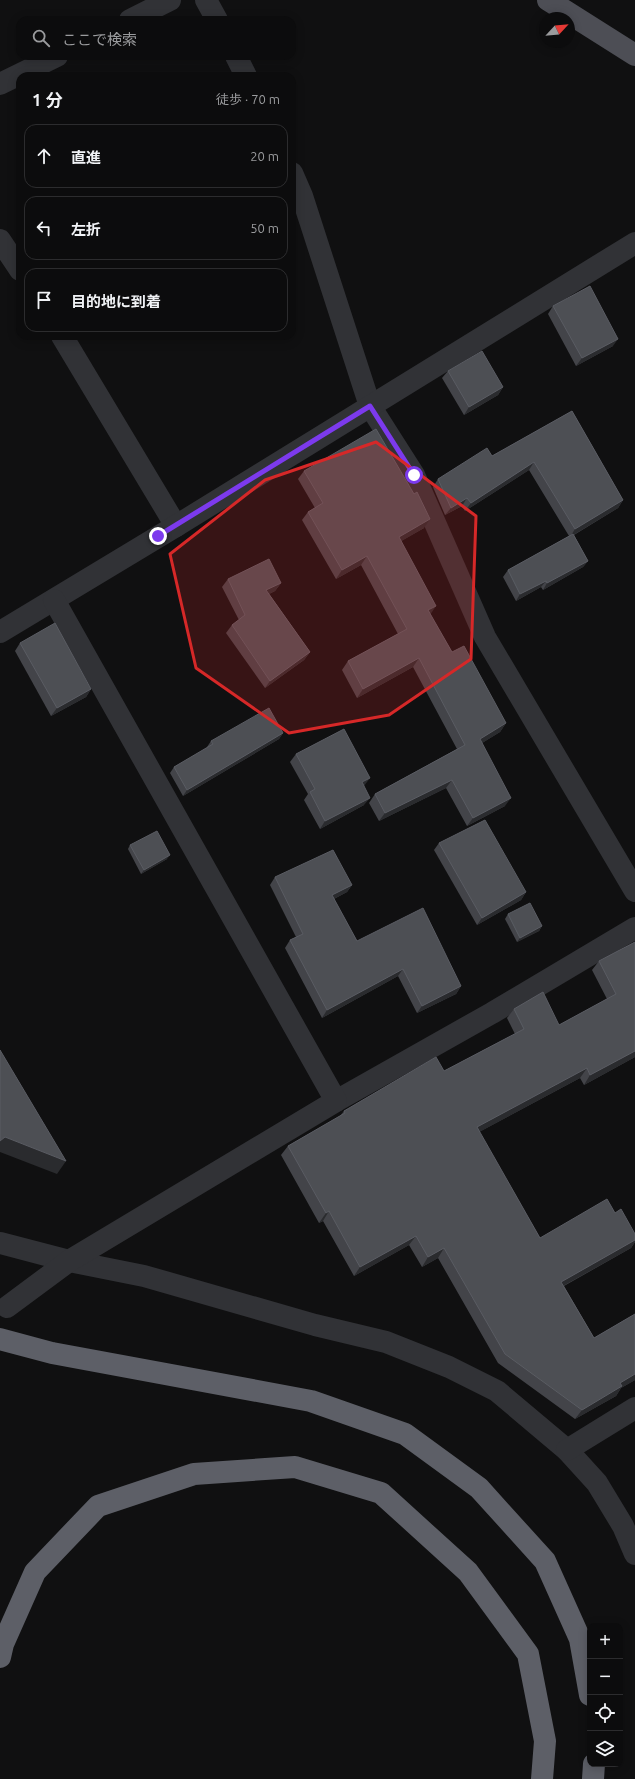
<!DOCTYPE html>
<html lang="ja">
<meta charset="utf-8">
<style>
body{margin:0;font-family:Ubuntu,"Noto Sans JP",sans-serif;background:#151516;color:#f1f3f6}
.controls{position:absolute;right:12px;bottom:12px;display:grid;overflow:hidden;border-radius:8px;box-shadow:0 2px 10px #0003}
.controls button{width:36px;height:36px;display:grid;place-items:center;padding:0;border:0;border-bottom:1px solid #2c2c2e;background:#0c0c0d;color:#f1f3f6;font:20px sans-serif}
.compass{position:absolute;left:539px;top:12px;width:36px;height:36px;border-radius:50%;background:#0c0c0d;box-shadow:0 2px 10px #0003;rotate:64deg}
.stop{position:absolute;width:12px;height:12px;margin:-9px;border:3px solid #7c3aed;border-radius:50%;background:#fff}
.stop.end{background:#7c3aed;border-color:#fff;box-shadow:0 1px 4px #0008}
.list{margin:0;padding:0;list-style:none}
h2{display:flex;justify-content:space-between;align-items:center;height:52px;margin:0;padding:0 16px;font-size:17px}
h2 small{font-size:13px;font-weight:400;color:#9a9b9d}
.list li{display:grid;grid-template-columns:26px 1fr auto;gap:12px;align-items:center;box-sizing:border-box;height:64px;margin:0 8px 8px;padding:0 8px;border:1px solid #2c2c2e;border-radius:12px}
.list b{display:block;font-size:15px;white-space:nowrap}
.list em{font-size:13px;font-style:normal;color:#9a9b9d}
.icon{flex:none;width:22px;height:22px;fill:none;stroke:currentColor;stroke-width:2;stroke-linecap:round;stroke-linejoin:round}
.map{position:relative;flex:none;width:635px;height:1779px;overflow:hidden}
.search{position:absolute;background:#0c0c0d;box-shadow:0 2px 10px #0003;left:16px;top:16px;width:280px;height:44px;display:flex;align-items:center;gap:10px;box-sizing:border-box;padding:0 14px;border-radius:12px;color:#9a9b9d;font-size:15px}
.panel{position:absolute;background:#0c0c0d;box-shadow:0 2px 10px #0003;left:16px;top:72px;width:280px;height:268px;border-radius:12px}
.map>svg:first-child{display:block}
</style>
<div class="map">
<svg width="635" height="1779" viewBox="0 0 635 1779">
<rect width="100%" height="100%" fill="#101011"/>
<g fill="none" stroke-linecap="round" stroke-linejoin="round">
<!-- minor -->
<g stroke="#313236" stroke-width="22">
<path d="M 206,0 L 217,20"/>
<path d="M 130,20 L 170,0"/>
<path d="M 236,56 L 246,76"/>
<path d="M 0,84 L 57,56"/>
<path d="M 292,173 L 302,196 L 370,406 L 414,475 L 485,637 L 635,891"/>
<path d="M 0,240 L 20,270"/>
<path d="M 62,336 L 176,526"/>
<path d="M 0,632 L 176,526 L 635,243"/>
<path d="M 336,1101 L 492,1013 L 635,928"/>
<path d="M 0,1243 L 69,1261 L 144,1276 L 315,1325 L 386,1342 L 449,1367 L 497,1391 L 567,1450 L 597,1483 L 623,1526 L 635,1554"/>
<path d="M 7,1307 L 69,1261 L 336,1101 L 54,600"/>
<path d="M 567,1450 L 635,1408"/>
</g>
<!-- major -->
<path stroke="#4d4e55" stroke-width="22" d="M 548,0 L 635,55"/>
<!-- highway -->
<g stroke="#5d5f67" stroke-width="22">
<path d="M 0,1339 L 52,1353 L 311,1401 L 405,1434 L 479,1488 L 545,1561 L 580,1639 L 590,1695"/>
<path d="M 0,1657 L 3,1644 L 35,1572 L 98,1506 L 194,1474 L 295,1467 L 381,1493 L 468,1572 L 528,1654 L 545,1741 L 542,1779"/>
<path d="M 593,1779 L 594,1764"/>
</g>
</g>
<!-- wall -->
<g fill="#434449">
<path d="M 553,306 L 613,346 L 576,366 L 548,314 Z"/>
<path d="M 448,371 L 503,387 L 498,395 L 464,415 L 442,378 Z"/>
<path d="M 572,411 L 623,500 L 618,508 L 574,535 L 588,561 L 583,567 L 543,590 L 541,587 L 516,601 L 503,577 L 508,570 L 569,536 L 529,470 L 465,511 L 462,506 L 445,515 L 433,487 L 438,479 L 492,456 Z"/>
<path d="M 304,471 L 424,528 L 401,541 L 430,614 L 452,652 L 506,723 L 500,732 L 482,743 L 505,806 L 467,826 L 446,788 L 379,821 L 369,803 L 375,794 L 457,749 L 413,667 L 357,698 L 342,670 L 348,661 L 398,634 L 361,565 L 336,579 L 302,520 L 308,512 L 315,508 L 298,479 Z"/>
<path d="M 228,579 L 281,583 L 275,591 L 269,594 L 310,652 L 304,660 L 265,688 L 226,633 L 232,625 L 239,620 L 222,587 Z"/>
<path d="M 20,643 L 91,689 L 86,697 L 51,716 L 15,651 Z"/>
<path d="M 283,733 L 279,739 L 183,796 L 170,773 L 174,767 L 207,748 L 207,747 L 211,741 Z"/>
<path d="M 296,754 L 364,786 L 364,805 L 320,829 L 304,800 L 308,794 L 290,762 Z"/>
<path d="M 439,843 L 526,892 L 521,900 L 477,925 L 434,850 Z"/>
<path d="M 130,845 L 167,859 L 141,874 L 128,849 Z"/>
<path d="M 275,877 L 352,885 L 347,892 L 334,899 L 357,941 L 461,986 L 456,994 L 417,1013 L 398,976 L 322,1018 L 285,948 L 290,940 L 296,937 L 270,885 Z"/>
<path d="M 508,914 L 542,926 L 539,931 L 517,942 L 505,919 Z"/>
<path d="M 635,942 L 635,1057 L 584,1085 L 580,1078 L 479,1132 L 540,1238 L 615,1213 L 635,1234 L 635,1242 L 631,1248 L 564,1286 L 594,1338 L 635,1314 L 635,1380 L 621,1388 L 616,1396 L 575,1419 L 498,1363 L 438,1258 L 422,1267 L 409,1245 L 354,1276 L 323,1221 L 319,1223 L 281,1155 L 288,1146 L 340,1116 L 344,1111 L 444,1071 L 515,1034 L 507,1018 L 514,1009 L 559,1025 L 607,999 L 592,970 L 599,961 Z"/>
</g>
<!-- shaded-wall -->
<g fill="#2a2b2e">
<path d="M 618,339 L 613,346 L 576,366 L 582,358 Z"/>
<path d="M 503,387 L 498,395 L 464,415 L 469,407 Z"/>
<path d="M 534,462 L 529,470 L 465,511 L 471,503 Z"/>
<path d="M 467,498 L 462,506 L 445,515 L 451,508 Z"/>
<path d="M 623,500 L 618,508 L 570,537 L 575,529 Z"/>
<path d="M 430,519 L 424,528 L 393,546 L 399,537 Z"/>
<path d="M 367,556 L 361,565 L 336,579 L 342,570 Z"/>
<path d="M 588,561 L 583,567 L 543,590 L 547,583 Z"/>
<path d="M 546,581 L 541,587 L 516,601 L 520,594 Z"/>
<path d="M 281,583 L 275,591 L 261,598 L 266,590 Z"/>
<path d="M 436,606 L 430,615 L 428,610 Z"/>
<path d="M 310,652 L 304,660 L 265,688 L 270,681 Z"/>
<path d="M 419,658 L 413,667 L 357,698 L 363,689 Z"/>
<path d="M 91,689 L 86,697 L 51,716 L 57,708 Z"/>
<path d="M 506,723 L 500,732 L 474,748 L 480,739 Z"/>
<path d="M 283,733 L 279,739 L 183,796 L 187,790 Z"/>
<path d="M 370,778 L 364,786 L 356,790 L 362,782 Z"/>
<path d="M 452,780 L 446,788 L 379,821 L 385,813 Z"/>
<path d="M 370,798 L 364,805 L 320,829 L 325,821 Z"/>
<path d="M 511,798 L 505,806 L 467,826 L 473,818 Z"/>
<path d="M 170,855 L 167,859 L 141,874 L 144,870 Z"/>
<path d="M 352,885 L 347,892 L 326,903 L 332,895 Z"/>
<path d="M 526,892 L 521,900 L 477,925 L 482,918 Z"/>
<path d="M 542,926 L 539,931 L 517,942 L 520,938 Z"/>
<path d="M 403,969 L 398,976 L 322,1018 L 327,1010 Z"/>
<path d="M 461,986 L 456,994 L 417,1013 L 422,1006 Z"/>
<path d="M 635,1051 L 635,1057 L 584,1085 L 590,1075 Z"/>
<path d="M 587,1068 L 580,1078 L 470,1137 L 477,1127 Z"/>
<path d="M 5,1137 L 66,1161 L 57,1174 L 0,1152 L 0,1141 Z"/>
<path d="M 329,1211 L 323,1221 L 319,1223 L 326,1213 Z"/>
<path d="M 416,1236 L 409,1245 L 354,1276 L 360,1267 Z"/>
<path d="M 635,1240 L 635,1242 L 631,1248 L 554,1291 L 561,1282 Z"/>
<path d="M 444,1248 L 438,1258 L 422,1267 L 428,1257 Z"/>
<path d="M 635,1374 L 635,1380 L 621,1388 L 616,1396 L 575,1419 L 582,1410 L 620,1383 Z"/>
</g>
<!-- building -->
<g fill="#4d4f54" stroke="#5a5c63">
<path d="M 590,286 L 618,339 L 582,358 L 553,306 Z"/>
<path d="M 482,351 L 503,387 L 469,407 L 448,371 Z"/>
<path d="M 572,411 L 623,500 L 575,529 L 534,462 L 471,503 L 467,498 L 451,508 L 438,479 L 487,448 L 492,456 Z"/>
<path d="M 376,429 L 414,494 L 417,492 L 430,519 L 399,537 L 436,606 L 428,610 L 452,652 L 464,646 L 506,723 L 480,739 L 511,798 L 473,818 L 452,780 L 385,813 L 375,794 L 465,745 L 419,658 L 363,689 L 348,661 L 407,629 L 367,556 L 342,570 L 308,512 L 323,503 L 304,471 Z"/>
<path d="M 573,534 L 588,561 L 547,583 L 546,581 L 520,594 L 508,570 Z"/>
<path d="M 269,559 L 281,583 L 266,590 L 310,652 L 270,681 L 232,625 L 245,615 L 228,579 Z"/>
<path d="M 55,623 L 91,689 L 57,708 L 20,643 Z"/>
<path d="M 269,708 L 283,733 L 187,790 L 174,767 L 213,744 L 211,741 Z"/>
<path d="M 344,729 L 370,778 L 362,782 L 370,798 L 325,821 L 310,792 L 315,789 L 296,754 Z"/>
<path d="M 485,820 L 526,892 L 482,918 L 439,843 Z"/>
<path d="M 157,831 L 170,855 L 144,870 L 130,845 Z"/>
<path d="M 333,850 L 352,885 L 332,895 L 357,941 L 423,908 L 461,986 L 422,1006 L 403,969 L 327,1010 L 290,940 L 303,934 L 275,877 Z"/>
<path d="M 530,903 L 542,926 L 520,938 L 508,914 Z"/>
<path d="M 635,942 L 635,1051 L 590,1075 L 587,1068 L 477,1127 L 540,1238 L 607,1199 L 615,1213 L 621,1209 L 635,1234 L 635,1240 L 561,1282 L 594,1338 L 635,1314 L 635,1374 L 620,1383 L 622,1386 L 582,1410 L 505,1354 L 444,1248 L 428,1257 L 416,1236 L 360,1267 L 329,1211 L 326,1213 L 288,1146 L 345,1113 L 344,1111 L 436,1057 L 444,1071 L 524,1029 L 514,1009 L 543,992 L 559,1025 L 616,994 L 599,961 Z"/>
<path d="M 0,1050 L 66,1161 L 5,1137 L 0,1141 Z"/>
</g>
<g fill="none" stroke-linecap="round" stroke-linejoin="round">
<!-- route -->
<path stroke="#7c3aed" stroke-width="5" d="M 158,536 L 370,406 L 414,475"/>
</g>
<!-- marked area -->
<path fill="#d62828" fill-opacity="0.2" stroke="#d62828" stroke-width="3" stroke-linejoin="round" d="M 376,442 L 476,516 L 471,659 L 389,715 L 289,733 L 196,668 L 170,554 L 265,480 Z"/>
</svg>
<div class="controls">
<button>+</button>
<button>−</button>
<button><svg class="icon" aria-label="locate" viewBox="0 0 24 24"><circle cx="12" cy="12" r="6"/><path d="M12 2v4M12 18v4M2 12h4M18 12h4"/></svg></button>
<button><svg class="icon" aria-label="layers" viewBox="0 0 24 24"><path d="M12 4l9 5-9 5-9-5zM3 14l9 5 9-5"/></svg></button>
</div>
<svg class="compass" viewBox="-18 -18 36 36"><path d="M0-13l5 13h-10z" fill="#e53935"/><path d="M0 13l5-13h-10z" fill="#9a9b9d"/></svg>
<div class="stop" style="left:414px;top:475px"></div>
<div class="stop end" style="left:158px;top:536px"></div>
<div class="search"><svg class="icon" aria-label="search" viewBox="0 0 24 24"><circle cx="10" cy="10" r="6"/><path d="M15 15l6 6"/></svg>ここで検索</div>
<section class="panel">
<h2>1 分<small>徒歩 · 70 m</small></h2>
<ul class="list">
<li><svg class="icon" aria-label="ahead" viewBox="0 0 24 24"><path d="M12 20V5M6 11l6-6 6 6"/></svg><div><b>直進</b></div><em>20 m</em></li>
<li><svg class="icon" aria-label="left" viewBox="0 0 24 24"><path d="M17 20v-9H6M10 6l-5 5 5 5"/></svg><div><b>左折</b></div><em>50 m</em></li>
<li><svg class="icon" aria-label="arrive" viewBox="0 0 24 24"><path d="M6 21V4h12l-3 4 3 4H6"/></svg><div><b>目的地に到着</b></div></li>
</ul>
</section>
</div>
